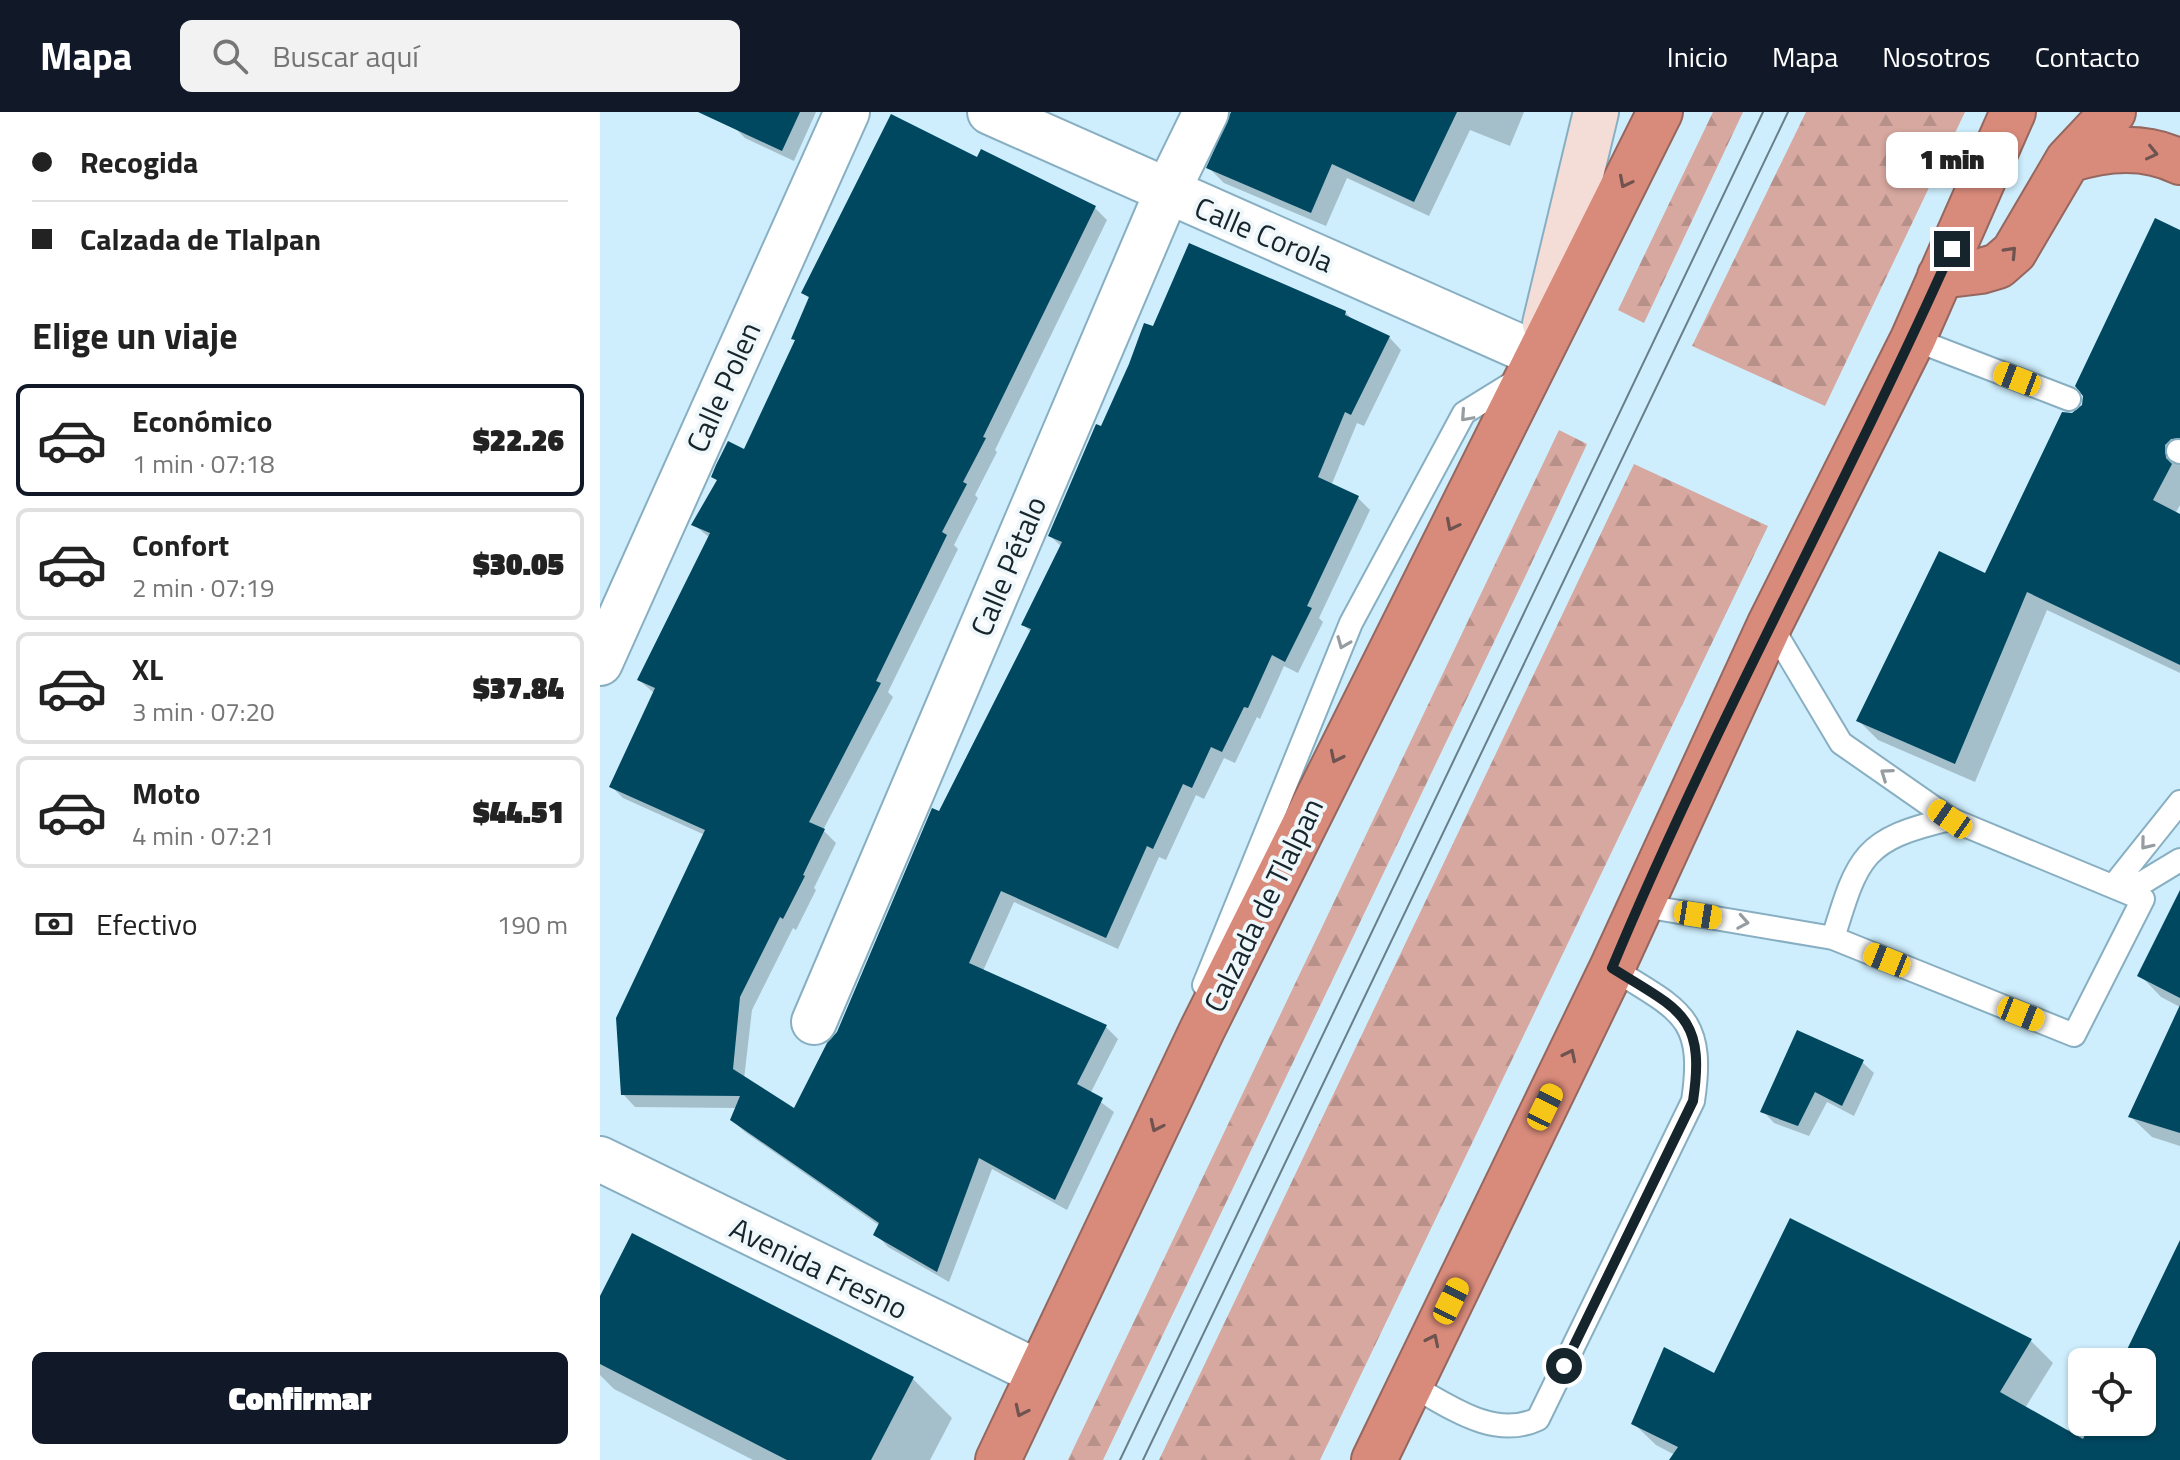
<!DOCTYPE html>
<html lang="es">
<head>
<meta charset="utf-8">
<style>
	body { margin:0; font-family:"Titillium Web",sans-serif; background:#f2f2f2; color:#222; height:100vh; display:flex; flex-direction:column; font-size:30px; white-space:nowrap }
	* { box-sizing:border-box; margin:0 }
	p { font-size:26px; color:#767676 }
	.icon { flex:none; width:44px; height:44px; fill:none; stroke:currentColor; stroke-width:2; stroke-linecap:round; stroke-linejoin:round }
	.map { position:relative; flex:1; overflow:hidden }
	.panel { display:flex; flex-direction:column; background:#fff; width:600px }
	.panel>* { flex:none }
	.hud { display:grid; align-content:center; height:176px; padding:0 32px; background:#fff }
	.buttons { position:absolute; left:1468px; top:1236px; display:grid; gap:16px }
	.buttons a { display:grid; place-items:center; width:88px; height:88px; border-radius:12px; background:#fff; box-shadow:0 2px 6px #0004; font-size:40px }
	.end { position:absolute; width:36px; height:36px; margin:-18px; border:10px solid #16252c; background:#fff; box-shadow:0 0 0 4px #fff }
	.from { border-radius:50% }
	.bubble { position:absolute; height:56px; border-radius:12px; background:#fff; box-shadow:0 2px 6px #0004; font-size:26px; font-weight:800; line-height:56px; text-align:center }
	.car { position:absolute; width:24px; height:48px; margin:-24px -12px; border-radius:10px; box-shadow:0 0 6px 2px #0007; background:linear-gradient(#f5c518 24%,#345 0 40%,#f5c518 0 76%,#345 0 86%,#f5c518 0) }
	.hud b { display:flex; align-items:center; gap:28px; height:76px; font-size:30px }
	.hud b+b { border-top:2px solid #e0e0e0 }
	.hud i { width:20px; height:20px; background:#222 }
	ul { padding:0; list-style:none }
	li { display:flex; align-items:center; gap:24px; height:112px; margin:0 16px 12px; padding:0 16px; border:4px solid #e0e0e0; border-radius:12px }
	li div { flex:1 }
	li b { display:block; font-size:30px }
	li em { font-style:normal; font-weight:800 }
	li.active { border-color:#111827 }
	li>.icon { width:72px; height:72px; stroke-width:1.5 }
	h2 { padding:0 32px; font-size:36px; line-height:96px }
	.pay { display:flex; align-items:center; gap:20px; height:88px; padding:0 32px; font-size:30px }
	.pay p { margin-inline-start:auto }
	.action { display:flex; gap:16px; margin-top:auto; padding:16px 32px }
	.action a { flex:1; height:92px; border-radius:12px; background:#111827; color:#fff; font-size:32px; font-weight:800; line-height:92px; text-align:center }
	header { display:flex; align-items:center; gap:48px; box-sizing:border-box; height:112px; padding:0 40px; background:#111827; color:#fff }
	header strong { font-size:38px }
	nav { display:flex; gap:44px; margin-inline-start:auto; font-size:28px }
	.search { width:560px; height:72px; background:#f2f2f2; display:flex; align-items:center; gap:20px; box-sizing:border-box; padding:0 28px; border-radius:12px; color:#767676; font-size:30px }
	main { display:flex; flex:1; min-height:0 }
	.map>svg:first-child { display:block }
	.forest { fill:url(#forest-firs) }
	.shadow { fill:#0003 }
	.building { fill:#004860 }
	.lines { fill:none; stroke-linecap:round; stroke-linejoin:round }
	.lane-casing { stroke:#88afc1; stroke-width:26 }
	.street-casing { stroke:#88afc1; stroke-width:48 }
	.secondary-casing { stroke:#88afc1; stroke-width:48 }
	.highway-casing { stroke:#95675f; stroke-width:48 }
	.lane { stroke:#fff; stroke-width:22 }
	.street { stroke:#fff; stroke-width:44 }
	.secondary { stroke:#f4dcd7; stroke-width:44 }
	.highway { stroke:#d98b7b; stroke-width:44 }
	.tram { stroke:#687e89; stroke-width:2 }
	.oneway { stroke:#6e5350 }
	.oneway2 { stroke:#969da0 }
	.route { stroke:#16252c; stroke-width:10 }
	.labels { text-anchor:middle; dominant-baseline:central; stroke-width:8; stroke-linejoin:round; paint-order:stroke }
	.street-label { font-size:30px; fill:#16252c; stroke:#eff7fa }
</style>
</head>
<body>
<header>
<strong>Mapa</strong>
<div class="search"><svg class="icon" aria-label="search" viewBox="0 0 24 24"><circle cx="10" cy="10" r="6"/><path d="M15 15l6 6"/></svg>Buscar aquí</div>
<nav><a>Inicio</a><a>Mapa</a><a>Nosotros</a><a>Contacto</a></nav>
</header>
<main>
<section class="panel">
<div class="hud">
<b><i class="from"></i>Recogida</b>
<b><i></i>Calzada de Tlalpan</b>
</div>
<h2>Elige un viaje</h2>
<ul>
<li class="active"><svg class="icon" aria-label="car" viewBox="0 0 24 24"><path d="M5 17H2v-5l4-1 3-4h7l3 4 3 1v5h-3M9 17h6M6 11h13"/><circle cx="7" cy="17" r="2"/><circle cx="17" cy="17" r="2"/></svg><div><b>Económico</b><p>1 min · 07:18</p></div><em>$22.26</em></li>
<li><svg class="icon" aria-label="car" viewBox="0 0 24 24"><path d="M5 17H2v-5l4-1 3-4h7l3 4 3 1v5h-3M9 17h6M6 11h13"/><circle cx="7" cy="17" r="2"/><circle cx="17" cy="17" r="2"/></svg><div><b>Confort</b><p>2 min · 07:19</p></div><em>$30.05</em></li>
<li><svg class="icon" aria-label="car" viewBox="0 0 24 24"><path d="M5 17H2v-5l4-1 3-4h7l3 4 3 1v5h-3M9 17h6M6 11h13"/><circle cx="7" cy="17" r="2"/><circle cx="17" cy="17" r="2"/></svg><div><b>XL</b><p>3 min · 07:20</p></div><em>$37.84</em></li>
<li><svg class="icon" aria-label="car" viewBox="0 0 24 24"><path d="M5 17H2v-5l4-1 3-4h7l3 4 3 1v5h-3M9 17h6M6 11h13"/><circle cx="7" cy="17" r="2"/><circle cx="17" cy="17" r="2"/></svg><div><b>Moto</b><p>4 min · 07:21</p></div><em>$44.51</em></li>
</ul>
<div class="pay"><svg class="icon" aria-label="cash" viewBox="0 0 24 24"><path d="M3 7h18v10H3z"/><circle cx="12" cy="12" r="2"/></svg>Efectivo<p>190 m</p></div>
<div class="action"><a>Confirmar</a></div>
</section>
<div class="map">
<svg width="1580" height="1348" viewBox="0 0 1580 1348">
	<defs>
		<pattern id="forest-firs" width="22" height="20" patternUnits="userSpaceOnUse" patternTransform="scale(2)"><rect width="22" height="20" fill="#d6a89f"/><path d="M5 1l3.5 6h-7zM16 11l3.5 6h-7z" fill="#b79089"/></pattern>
	</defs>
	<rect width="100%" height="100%" fill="#ceeefd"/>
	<!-- forest -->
	<path class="forest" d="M 1113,0 L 1143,0 L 1044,211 L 1018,198 Z
		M 1206,0 L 1365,0 L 1225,294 L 1092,234 Z
		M 959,318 L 987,332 L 926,463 L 503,1348 L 468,1348 Z
		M 1034,352 L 1168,414 L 720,1348 L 559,1348 Z"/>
	<!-- shadow -->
	<path class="shadow" d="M 141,0 L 216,0 L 194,49 L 145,26 L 134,15 Z
		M 632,0 L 924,0 L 910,34 L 870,18 L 829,104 L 747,66 L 726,114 L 624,71 L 609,56 Z
		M 382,39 L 495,96 L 507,108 L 395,338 L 397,340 L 375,383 L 378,386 L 354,433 L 358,437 L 288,580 L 293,585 L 223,718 L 236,731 L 214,776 L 216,778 L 196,818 L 193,816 L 152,898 L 144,967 L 195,999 L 239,921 L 340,702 L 432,521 L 423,512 L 462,435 L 450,424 L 554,217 L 745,200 L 754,209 L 789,225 L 801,238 L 764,314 L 757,311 L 731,374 L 758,386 L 770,398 L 719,506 L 723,510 L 698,561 L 684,554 L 660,607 L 657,605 L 635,651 L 624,646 L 604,687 L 596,683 L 566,748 L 559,745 L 518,837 L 414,790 L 383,859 L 506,915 L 518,927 L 490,982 L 514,1000 L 467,1098 L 392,1057 L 349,1170 L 288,1135 L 276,1122 L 280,1114 L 145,1020 L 132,1008 L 137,996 L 35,995 L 23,982 L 105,723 L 23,686 L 11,674 L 54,581 L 39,568 L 110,426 L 93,412 L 119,370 L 113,365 L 145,339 L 196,230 L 193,226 L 210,187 L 204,181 L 378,48 Z
		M 1580,120 L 1580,393 L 1575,402 L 1580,404 L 1580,561 L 1447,498 L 1375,670 L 1278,628 L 1258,608 L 1386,463 L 1473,303 L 1484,294 Z
		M 1580,782 L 1580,895 L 1561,885 L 1540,863 Z
		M 1580,897 L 1580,1034 L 1552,1025 L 1530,1004 Z
		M 1262,950 L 1274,961 L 1254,1004 L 1227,990 L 1209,1024 L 1174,1011 L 1163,999 Z
		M 1191,1108 L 1431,1229 L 1453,1251 L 1425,1296 L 1467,1321 L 1482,1290 L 1482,1310 L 1542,1310 L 1542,1250 L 1523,1250 L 1580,1132 L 1580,1348 L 1071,1348 L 1075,1343 L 1056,1333 L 1033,1311 L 1115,1264 Z
		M 0,1188 L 313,1267 L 352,1306 L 330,1348 L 153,1348 L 14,1277 L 0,1263 Z"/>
	<!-- building -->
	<path class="building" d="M 98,0 L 200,0 L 182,39 Z
		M 631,0 L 857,0 L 814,90 L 732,52 L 711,101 L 606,56 Z
		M 291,2 L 377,45 L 381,37 L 496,94 L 383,325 L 386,326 L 363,370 L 367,372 L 342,420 L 347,423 L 276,569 L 281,571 L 209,710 L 225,717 L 203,763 L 205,764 L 183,807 L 180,805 L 140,885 L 133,957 L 194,996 L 227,931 L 237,920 L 332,696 L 339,699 L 431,517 L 421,513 L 462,430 L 448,424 L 496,312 L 501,314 L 529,252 L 544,211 L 553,214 L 589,131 L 746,199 L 745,203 L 790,224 L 751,303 L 745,300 L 718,365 L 759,384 L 707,494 L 712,496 L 685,550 L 672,543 L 648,596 L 644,595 L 622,640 L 611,635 L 592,676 L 583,672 L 553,737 L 547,734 L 506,826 L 401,779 L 369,851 L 507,913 L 477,972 L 503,986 L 455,1088 L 379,1046 L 337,1160 L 273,1123 L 279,1111 L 130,1008 L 140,984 L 21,983 L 16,906 L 105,718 L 9,675 L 55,576 L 37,568 L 110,421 L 91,413 L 117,368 L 111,365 L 116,353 L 128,329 L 144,337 L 195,228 L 191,227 L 209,185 L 201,181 Z
		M 1555,106 L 1580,118 L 1580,326 L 1571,327 L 1565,333 L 1566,346 L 1572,352 L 1553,388 L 1580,402 L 1580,553 L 1427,480 L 1355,652 L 1256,609 L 1339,439 L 1385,461 L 1462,300 L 1472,301 L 1482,293 L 1483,284 L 1475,274 Z
		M 1580,778 L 1580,886 L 1537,864 Z
		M 1580,893 L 1580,1021 L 1528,1005 Z
		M 1197,918 L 1264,948 L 1242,994 L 1215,980 L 1198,1014 L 1160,1000 Z
		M 1190,1106 L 1432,1227 L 1400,1280 L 1483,1327 L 1491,1310 L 1542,1310 L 1542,1250 L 1521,1250 L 1580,1128 L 1580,1348 L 1069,1348 L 1078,1335 L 1031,1312 L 1064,1235 L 1114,1261 Z
		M 32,1121 L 314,1265 L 271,1348 L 187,1348 L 0,1252 L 0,1184 Z"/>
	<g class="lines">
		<defs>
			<path id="lane" d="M 1313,227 L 1469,287
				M 1578,339 L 1580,340
				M 1513,774 L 1580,690
				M 1527,780 L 1580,748
				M 1038,793 L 1233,826 L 1474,923 L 1543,787 L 1350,707 L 1241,631 L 1170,512
				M 1233,826 C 1258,744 1263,727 1350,707
				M 604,873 L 751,511 L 864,301 L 919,267
				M 811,1273 C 849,1294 894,1328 938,1307 L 1093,989 C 1106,903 1078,898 1012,856"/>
			<path id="street" d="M 390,0 L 938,243
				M 0,551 L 247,0
				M 214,910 L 567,80 L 606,0
				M 0,1047 L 439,1261"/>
			<path id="secondary" d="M 945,212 L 996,0"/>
			<path id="highway" d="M 1468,48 C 1505,36 1544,32 1580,50
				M 1340,164 L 1381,159 L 1398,154 L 1414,140 L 1468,48 L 1513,0
				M 398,1348 L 602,918 L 1060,0
				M 774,1348 L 1012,856 L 1170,512 L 1313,227 L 1413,0"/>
		</defs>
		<!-- lane casing -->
		<use href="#lane" class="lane-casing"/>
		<!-- street casing -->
		<use href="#street" class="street-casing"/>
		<!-- secondary casing -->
		<use href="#secondary" class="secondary-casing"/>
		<!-- highway casing -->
		<use href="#highway" class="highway-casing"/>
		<!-- lane -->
		<use href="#lane" class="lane"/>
		<!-- street -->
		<use href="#street" class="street"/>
		<!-- secondary -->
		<use href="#secondary" class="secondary"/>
		<!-- highway -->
		<use href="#highway" class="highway"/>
		<!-- tram -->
		<path class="tram" d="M 520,1348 L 1163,0
			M 543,1348 L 1188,0"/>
	</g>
	<!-- one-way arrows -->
	<defs><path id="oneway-chevron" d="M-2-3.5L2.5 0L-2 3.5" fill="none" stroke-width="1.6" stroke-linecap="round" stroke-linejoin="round" transform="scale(2)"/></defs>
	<g class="oneway">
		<use href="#oneway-chevron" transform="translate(1552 41) rotate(13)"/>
		<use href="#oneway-chevron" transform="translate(1025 70) rotate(117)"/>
		<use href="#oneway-chevron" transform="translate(1411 140) rotate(-47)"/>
		<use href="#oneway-chevron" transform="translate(852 413) rotate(117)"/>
		<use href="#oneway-chevron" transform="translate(736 645) rotate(116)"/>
		<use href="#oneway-chevron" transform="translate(970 943) rotate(-64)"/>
		<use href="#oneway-chevron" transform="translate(556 1014) rotate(115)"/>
		<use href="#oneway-chevron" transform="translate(833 1228) rotate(-64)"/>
		<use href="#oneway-chevron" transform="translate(421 1299) rotate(115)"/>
	</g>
	<g class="oneway2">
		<use href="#oneway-chevron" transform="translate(866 304) rotate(132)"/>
		<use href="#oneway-chevron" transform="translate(743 531) rotate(112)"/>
		<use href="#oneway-chevron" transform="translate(1286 662) rotate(-145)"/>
		<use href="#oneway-chevron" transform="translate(1546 732) rotate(129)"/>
		<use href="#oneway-chevron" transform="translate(1143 810) rotate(10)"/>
	</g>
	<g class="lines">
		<!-- route -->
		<path class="route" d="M 964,1254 L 1093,989 C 1106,903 1079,898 1012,856 C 1114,611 1244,379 1352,137"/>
	</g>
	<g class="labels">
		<!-- street labels -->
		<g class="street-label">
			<text transform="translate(664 122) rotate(23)">Calle Corola</text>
			<text transform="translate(123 275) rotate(-66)">Calle Polen</text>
			<text transform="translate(408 454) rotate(-67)">Calle Pétalo</text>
			<text transform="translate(663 793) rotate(-64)">Calzada de Tlalpan</text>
			<text transform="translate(219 1156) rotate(26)">Avenida Fresno</text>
		</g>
	</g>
</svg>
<div class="buttons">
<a><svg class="icon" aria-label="locate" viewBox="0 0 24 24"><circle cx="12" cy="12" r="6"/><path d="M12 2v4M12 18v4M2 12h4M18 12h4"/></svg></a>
</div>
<i class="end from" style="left:964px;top:1254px"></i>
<i class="end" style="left:1352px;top:137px"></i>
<div class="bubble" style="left:1286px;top:20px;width:132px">1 min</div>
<i class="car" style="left:1417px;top:267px;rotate:291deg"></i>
<i class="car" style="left:1350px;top:707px;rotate:305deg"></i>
<i class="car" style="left:1098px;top:803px;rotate:99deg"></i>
<i class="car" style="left:1287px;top:848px;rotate:292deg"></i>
<i class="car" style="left:1421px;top:902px;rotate:112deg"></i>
<i class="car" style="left:945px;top:995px;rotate:26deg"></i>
<i class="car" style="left:851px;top:1189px;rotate:26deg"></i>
</div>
</main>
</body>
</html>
